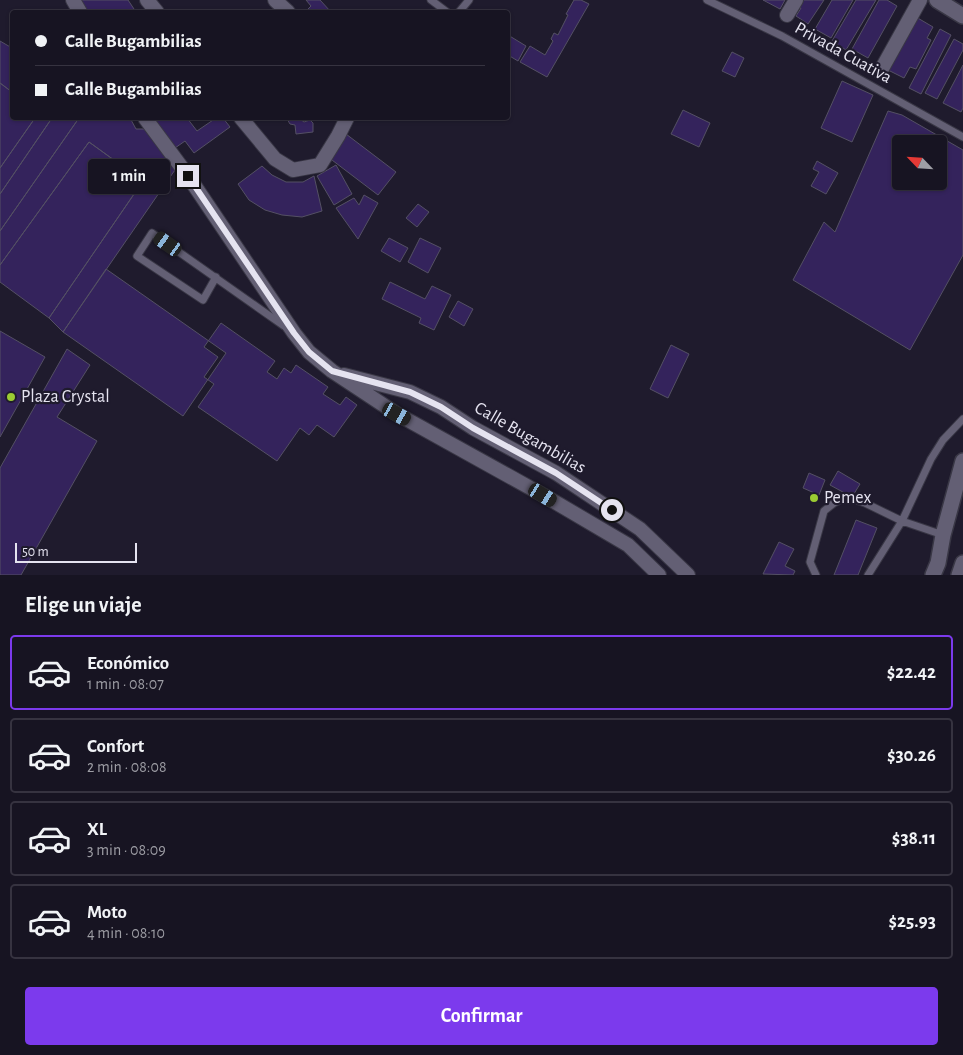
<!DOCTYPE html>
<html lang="es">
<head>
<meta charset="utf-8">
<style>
	body { margin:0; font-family:"Alegreya Sans",sans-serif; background:#24212f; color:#f1f3f6; height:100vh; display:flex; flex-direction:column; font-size:19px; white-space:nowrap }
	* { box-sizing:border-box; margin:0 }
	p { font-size:16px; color:#9e9ea5 }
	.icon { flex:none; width:28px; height:28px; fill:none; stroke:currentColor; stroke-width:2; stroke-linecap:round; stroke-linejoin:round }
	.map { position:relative; height:575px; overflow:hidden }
	.drawer { display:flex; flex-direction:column; background:#171422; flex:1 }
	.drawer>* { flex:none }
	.banner { position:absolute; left:10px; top:10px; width:500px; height:110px; border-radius:5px; box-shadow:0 1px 4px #0004,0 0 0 1px #363340; display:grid; align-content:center; height:110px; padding:0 25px; background:#171422 }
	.needle { width:32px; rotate:295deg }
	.fabs { position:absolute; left:892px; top:135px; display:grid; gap:10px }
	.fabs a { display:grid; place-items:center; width:55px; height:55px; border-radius:5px; background:#171422; box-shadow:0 1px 4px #0004,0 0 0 1px #363340; font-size:25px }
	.scale { position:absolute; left:15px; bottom:12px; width:122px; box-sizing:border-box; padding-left:5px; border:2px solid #e5e3f0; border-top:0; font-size:14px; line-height:18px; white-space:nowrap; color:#e5e3f0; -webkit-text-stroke:4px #1f1b2d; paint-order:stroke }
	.end { position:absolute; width:22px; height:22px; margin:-11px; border:6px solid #e5e3f0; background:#111; box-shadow:0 0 0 2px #111 }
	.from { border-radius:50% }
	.bubble { position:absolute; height:35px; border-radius:5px; background:#171422; box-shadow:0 1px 4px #0004,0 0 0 1px #363340; font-size:16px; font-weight:700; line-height:35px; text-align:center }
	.car { position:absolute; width:15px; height:30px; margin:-15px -8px; border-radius:6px; box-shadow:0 0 4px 1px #0007; background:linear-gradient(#222 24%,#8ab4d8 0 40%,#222 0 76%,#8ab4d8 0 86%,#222 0) }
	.banner b { display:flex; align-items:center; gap:18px; height:48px; font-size:19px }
	.banner b+b { border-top:1px solid #363340 }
	.banner i { width:12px; height:12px; background:#f1f3f6 }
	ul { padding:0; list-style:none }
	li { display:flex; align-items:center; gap:15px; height:75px; margin:0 10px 8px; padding:0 15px; border:2px solid #363340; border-radius:5px }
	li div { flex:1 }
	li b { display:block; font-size:19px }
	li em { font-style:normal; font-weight:700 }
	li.current { border-color:#7c3aed }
	li>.icon { width:45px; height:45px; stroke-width:1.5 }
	h2 { padding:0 25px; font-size:22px; line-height:60px }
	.primary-button { display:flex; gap:10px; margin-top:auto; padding:10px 25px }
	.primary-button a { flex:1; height:58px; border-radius:5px; background:#7c3aed; color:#fff; font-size:20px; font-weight:700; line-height:58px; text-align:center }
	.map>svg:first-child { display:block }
	.building { fill:#34235c; stroke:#545064; fill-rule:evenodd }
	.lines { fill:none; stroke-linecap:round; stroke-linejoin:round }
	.lane-casing { stroke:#393745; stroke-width:9 }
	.street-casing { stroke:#393745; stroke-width:16 }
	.secondary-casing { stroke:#393745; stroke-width:18 }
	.lane { stroke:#635f74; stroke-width:7 }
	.street { stroke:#635f74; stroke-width:14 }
	.secondary { stroke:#635f74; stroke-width:15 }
	.route { stroke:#e5e3f0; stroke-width:6 }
	.poi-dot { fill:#9bcb33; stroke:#1f1b2d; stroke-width:2 }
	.labels { text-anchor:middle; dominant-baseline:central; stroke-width:4.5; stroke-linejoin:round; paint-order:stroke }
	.street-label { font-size:18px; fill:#e5e3f0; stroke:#1f1b2d }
	.poi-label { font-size:18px; fill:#e5e3f0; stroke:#1f1b2d; text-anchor:start }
</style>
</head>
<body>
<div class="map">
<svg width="963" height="575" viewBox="0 0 963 575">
	<rect width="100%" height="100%" fill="#1f1b2d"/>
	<!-- building -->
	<path class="building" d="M 77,0 L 128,0 L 136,12 L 85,12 Z
		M 306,0 L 320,0 L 331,12 L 305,12 L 311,6 Z
		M 574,0 L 581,0 L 589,4 L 547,77 L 520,62 L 530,46 L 545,55 L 553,41 L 551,39 L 554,33 L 558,35 L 568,15 L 566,14 Z
		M 763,0 L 785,0 L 780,9 Z
		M 801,0 L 824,0 L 808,24 L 796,16 L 801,8 L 797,6 Z
		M 832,0 L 853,0 L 831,38 L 815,29 Z
		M 856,0 L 876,0 L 846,50 L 832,41 Z
		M 879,0 L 887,0 L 897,6 L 868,58 L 852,49 Z
		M 916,17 L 933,27 L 927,38 L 931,40 L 916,69 L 910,67 L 904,78 L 888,70 Z
		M 940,29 L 951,35 L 921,94 L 909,88 Z
		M 508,35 L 526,46 L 518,61 L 508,55 Z
		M 954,39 L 963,44 L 963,50 L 937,99 L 925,93 Z
		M 0,41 L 12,48 L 12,92 L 0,83 Z
		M 732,52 L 744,58 L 735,77 L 722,71 Z
		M 963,65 L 963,108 L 961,112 L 943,103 Z
		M 842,81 L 873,95 L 852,142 L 821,128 Z
		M 0,83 L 12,92 L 12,118 L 35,118 L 0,168 Z
		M 683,110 L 710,123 L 699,147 L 671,134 Z
		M 888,111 L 902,115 L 963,150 L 963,255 L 910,350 L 793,280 L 824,222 L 835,232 ZM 901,144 L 939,144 L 939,181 L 901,181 Z
		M 35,118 L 52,118 L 0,194 L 0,168 Z
		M 52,118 L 79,118 L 0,231 L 0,194 Z
		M 79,118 L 130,118 L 136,129 L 145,129 L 177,167 L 63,332 L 49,318 L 143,181 L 89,142 L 0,265 L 0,231 Z
		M 153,118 L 187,118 L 197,131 L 216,118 L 223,118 L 230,127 L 194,153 L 185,141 L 175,148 Z
		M 278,118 L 301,118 L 300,119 L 304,122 L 310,120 L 313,123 L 313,132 L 296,134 L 295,125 L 290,124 L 287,119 L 279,119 Z
		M 346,134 L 396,172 L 378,195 L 328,157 Z
		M 89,142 L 143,181 L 49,318 L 0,282 L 0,265 Z
		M 817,161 L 838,173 L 826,194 L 811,186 L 819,172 L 813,169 Z
		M 336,165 L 352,194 L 334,205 L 317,176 Z
		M 262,166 L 272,175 L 286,182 L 303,182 L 314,176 L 322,211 L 302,217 L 282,215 L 265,210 L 249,200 L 238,184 Z
		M 364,195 L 378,203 L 358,239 L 336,208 L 354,198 L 359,205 Z
		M 418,204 L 429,212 L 417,227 L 406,218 Z
		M 389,238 L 408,248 L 400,262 L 381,251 Z
		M 420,238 L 441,248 L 428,273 L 408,262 Z
		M 106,269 L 226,353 L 183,416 L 63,332 Z
		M 390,282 L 425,299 L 432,286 L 451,295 L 434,330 L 419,323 L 421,318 L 382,299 Z
		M 458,301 L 473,309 L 464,326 L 449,317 Z
		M 221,323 L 275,361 L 267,372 L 277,379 L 284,368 L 291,373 L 296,365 L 328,387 L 323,394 L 340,405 L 346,397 L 357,405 L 334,437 L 317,425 L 309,435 L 300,428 L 277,461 L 198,407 L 214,384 L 204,377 L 218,357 L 204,347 Z
		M 0,331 L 45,357 L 0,437 Z
		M 671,345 L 689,354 L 668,398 L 650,389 Z
		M 67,349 L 90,365 L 57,417 L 97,441 L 21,575 L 0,575 L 0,468 Z
		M 838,471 L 860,484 L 852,497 L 830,485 Z
		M 809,473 L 825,480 L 819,495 L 803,488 Z
		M 856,520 L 877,528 L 858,575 L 834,575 Z
		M 779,542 L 794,549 L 785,566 L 795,571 L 793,575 L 763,574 Z"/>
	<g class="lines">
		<defs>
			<path id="lane" d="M 431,0 L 447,12
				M 707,0 L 782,36 L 963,137
				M 459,12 L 469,0
				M 216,277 L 203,300 L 137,256 L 152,233 L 284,326
				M 816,575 L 810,562 L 824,511 L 834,503 L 847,497 L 865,503 L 902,521 L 943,535
				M 868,575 L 902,521 L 931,459 L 943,440 L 963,419"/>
			<path id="street" d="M 73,0 L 80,12
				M 147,0 L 157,12
				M 275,0 L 288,12
				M 787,15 L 796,0
				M 880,72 L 920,0
				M 145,118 L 188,176 L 294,333 L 309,352 L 332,371 L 397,414 L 543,495 L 628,545 L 659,575
				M 241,118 L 275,159 L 293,170 L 320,165 L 338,136 L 347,118
				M 344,375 L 410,392 L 441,407 L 473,428 L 556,473 L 640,529 L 688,575"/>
			<path id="secondary" d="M 937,0 L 963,16
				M 933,575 L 938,563 L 943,535 L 963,461
				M 959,575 L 963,563"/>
		</defs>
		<!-- lane casing -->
		<use href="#lane" class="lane-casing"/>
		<!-- street casing -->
		<use href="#street" class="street-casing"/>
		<!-- secondary casing -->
		<use href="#secondary" class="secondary-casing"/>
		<!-- lane -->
		<use href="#lane" class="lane"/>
		<!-- street -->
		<use href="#street" class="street"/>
		<!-- secondary -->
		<use href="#secondary" class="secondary"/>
	</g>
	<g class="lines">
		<!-- route -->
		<path class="route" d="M 188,176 L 294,333 L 309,352 L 332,371 L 410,392 L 441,407 L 473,428 L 556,473 L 612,510"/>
	</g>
	<!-- markers -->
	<g class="poi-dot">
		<circle cx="11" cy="397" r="5"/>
		<circle cx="814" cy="498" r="5"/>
	</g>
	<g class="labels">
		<!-- street labels -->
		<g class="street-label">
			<text transform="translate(843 53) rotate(29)">Privada Cuativa</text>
			<text transform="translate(530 438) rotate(30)">Calle Bugambilias</text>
		</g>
		<!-- poi labels -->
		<g class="poi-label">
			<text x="21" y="397">Plaza Crystal</text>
			<text x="824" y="498">Pemex</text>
		</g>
	</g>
</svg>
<div class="fabs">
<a><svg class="needle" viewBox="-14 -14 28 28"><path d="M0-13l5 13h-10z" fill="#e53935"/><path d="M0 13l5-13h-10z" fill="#9e9ea5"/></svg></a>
</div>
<div class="scale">50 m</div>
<i class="end from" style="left:612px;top:510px"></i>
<i class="end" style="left:188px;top:176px"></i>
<div class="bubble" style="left:88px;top:159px;width:82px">1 min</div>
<i class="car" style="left:168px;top:244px;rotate:305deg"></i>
<i class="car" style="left:397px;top:414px;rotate:119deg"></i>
<i class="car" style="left:543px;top:495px;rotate:121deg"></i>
<div class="banner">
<b><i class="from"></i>Calle Bugambilias</b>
<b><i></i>Calle Bugambilias</b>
</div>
</div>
<section class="drawer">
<h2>Elige un viaje</h2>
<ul>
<li class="current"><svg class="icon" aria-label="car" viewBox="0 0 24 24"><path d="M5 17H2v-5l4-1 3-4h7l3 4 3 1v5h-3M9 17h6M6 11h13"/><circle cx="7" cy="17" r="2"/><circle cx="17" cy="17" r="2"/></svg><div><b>Económico</b><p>1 min · 08:07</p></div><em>$22.42</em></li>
<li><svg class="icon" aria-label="car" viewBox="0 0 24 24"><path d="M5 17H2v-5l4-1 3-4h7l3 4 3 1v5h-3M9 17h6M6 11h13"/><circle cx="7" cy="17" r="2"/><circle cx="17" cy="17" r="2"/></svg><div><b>Confort</b><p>2 min · 08:08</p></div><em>$30.26</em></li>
<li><svg class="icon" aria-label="car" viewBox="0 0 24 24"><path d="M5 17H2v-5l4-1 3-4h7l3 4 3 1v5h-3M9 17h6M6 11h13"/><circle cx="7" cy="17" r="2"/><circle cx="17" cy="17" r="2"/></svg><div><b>XL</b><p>3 min · 08:09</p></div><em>$38.11</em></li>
<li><svg class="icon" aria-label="car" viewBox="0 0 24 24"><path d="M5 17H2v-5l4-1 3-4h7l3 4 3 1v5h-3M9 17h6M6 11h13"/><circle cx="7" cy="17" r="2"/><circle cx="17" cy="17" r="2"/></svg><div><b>Moto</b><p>4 min · 08:10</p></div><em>$25.93</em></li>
</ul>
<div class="primary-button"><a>Confirmar</a></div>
</section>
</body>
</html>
